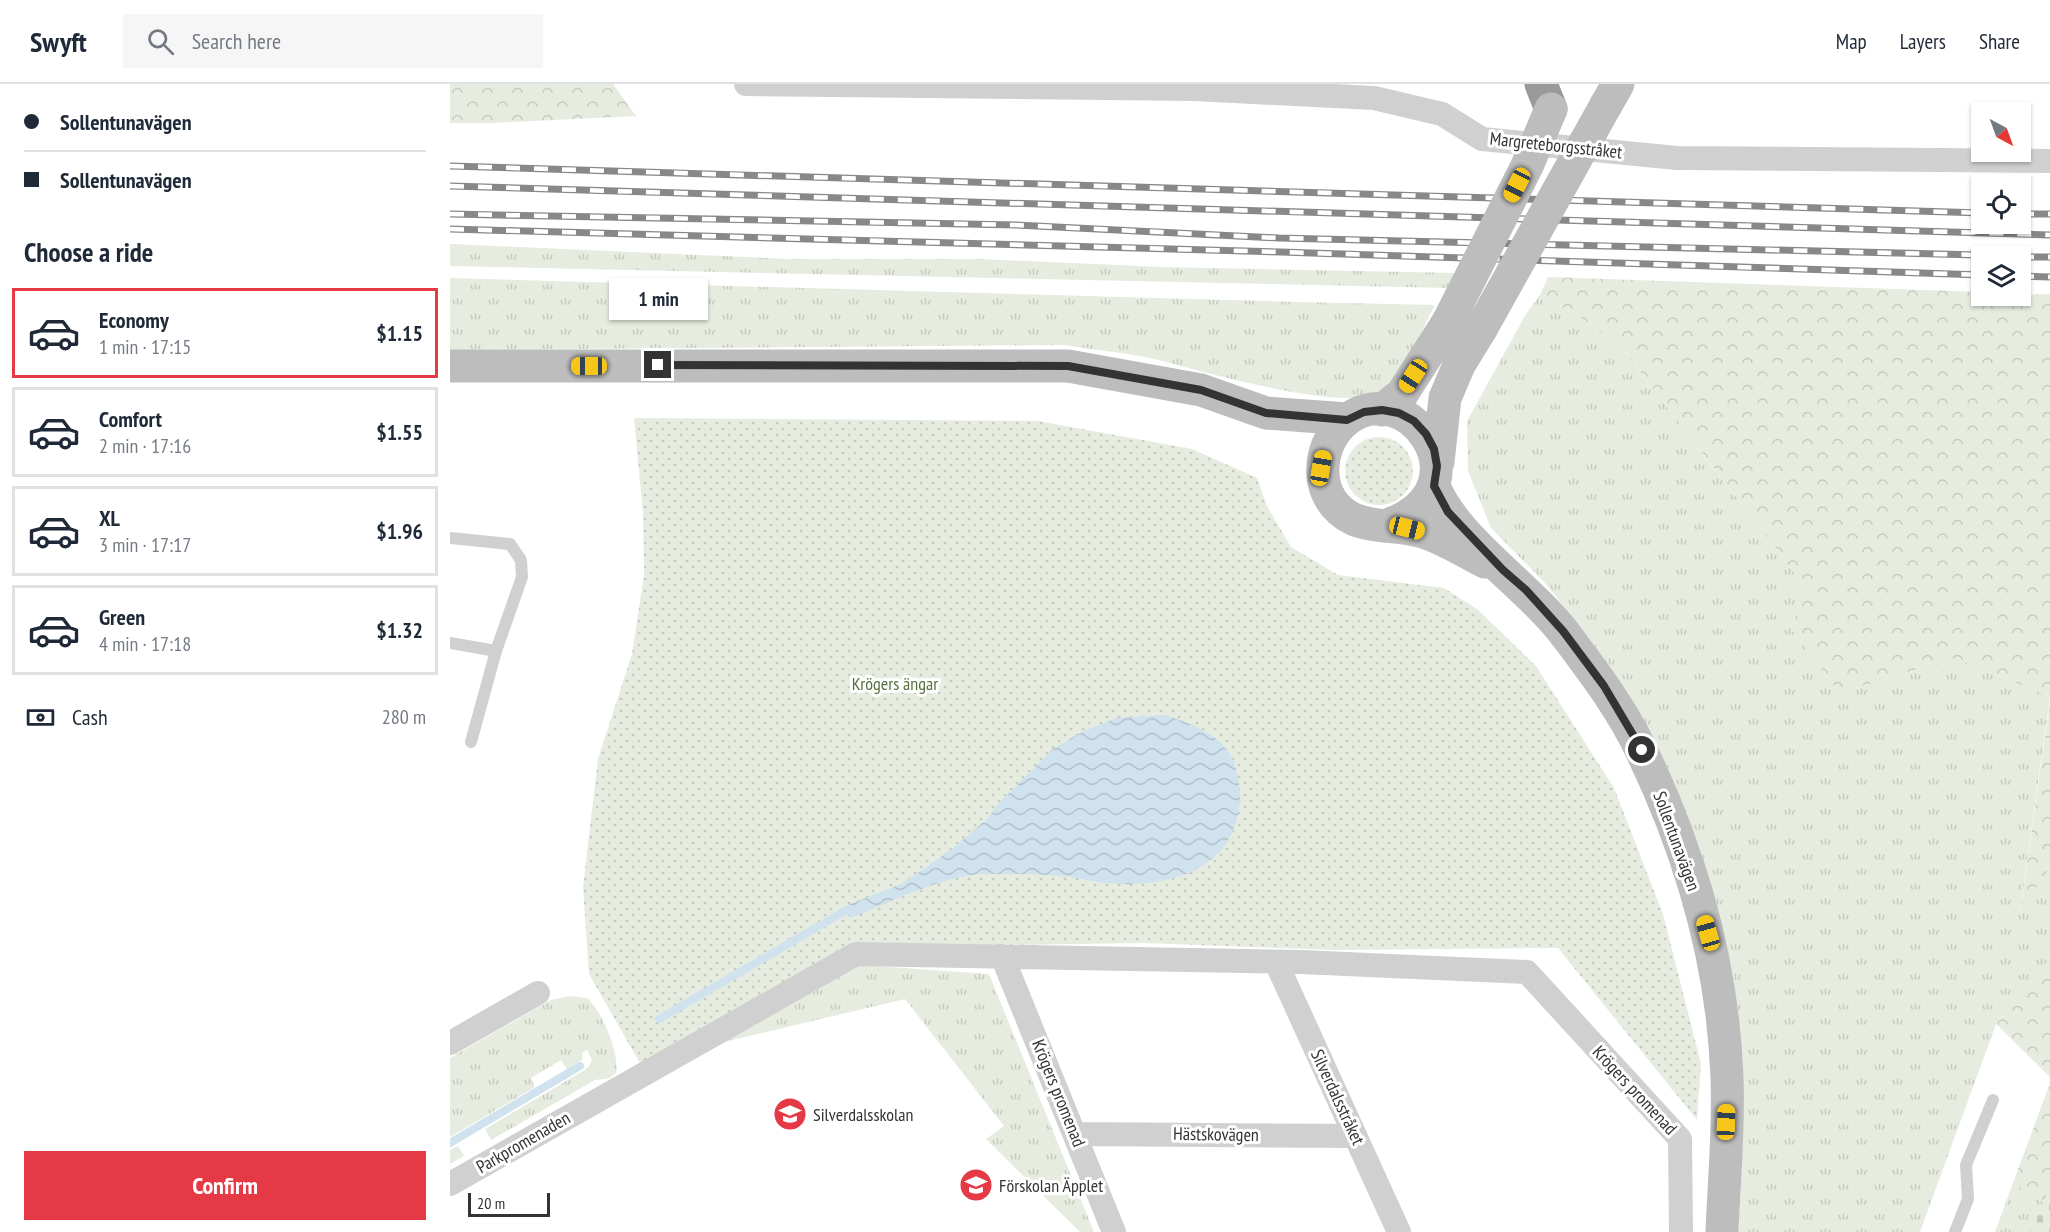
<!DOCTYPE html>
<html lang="en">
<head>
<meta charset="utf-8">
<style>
	body { margin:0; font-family:"PT Sans Narrow",sans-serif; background:#f6f6f7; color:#1f2937; height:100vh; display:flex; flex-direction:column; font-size:22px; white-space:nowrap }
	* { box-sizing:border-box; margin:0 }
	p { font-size:20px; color:#747a83 }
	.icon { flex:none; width:33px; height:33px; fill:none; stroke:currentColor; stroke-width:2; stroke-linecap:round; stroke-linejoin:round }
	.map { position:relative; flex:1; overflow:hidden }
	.side { display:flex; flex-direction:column; background:#fff; width:450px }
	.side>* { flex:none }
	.hud { display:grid; align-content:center; height:132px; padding:0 24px; background:#fff }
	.needle { width:39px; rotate:139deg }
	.tools { position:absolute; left:1521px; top:18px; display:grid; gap:12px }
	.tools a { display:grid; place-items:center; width:60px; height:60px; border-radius:0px; background:#fff; box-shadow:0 2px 4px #0004; font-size:30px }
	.scale { position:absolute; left:18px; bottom:15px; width:82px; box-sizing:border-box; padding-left:6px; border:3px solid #333; border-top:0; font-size:16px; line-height:21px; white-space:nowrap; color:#333; -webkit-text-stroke:4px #fff; paint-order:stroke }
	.end { position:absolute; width:27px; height:27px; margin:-14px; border:8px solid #333; background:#fff; box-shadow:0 0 0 3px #fff }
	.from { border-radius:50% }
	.bubble { position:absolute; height:42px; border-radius:0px; background:#fff; box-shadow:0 2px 4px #0004; font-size:20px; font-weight:700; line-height:42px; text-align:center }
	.car { position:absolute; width:18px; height:36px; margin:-18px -9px; border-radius:8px; box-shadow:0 0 4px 2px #0007; background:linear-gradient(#f5c518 24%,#345 0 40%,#f5c518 0 76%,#345 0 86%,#f5c518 0) }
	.hud b { display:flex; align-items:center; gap:21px; height:57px; font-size:22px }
	.hud b+b { border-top:2px solid #e0e1e3 }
	.hud i { width:15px; height:15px; background:#1f2937 }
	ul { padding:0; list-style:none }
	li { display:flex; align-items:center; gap:18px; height:90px; margin:0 12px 9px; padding:0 12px; border:3px solid #e0e1e3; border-radius:0px }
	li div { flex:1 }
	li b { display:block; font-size:22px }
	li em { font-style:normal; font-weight:700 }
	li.active { border-color:#e63946 }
	li>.icon { width:54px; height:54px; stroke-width:1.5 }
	h2 { padding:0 24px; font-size:27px; line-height:72px }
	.pay { display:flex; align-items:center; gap:15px; height:66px; padding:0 24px; font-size:22px }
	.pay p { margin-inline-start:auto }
	.primary-button { display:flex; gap:12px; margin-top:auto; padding:12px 24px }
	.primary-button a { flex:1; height:69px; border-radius:0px; background:#e63946; color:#fff; font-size:24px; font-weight:700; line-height:69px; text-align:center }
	header { display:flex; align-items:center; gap:36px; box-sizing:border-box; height:84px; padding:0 30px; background:#fff; border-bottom:2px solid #e0e1e3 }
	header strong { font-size:28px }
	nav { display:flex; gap:33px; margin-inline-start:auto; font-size:21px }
	.search { width:420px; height:54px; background:#f6f6f7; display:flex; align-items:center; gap:15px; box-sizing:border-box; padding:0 21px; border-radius:0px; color:#747a83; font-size:22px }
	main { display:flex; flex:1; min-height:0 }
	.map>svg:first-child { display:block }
	.grass { fill:url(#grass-tufts) }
	.forest { fill:url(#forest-crowns) }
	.cemetery { fill:url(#cemetery-stones) }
	.park { fill:url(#park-dots) }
	.water { fill:url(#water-waves) }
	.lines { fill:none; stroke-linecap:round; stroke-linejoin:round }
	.stream { stroke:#cfe2ee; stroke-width:8 }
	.lane { stroke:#d0d0d0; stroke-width:12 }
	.street { stroke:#d0d0d0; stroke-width:24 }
	.secondary { stroke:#bdbdbd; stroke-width:33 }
	.highway { stroke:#9a9a9a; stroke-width:33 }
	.rail-casing { stroke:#888; stroke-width:7 }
	.rail { stroke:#fff; stroke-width:4.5; stroke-dasharray:14; stroke-linecap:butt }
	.secondary-bridge { stroke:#bdbdbd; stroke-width:33 }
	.route { stroke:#333; stroke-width:8 }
	.labels { text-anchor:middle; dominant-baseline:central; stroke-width:6; stroke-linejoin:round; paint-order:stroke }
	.street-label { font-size:18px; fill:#333; stroke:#fff }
	.park-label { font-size:18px; fill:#56703f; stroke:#fff }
	.poi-label { font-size:18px; fill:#333; stroke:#fff; text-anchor:start }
</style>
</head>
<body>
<header>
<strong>Swyft</strong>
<div class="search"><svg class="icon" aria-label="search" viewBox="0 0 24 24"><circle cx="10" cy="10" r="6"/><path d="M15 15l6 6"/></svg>Search here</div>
<nav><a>Map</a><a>Layers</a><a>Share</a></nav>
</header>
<main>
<section class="side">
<div class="hud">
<b><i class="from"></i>Sollentunavägen</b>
<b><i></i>Sollentunavägen</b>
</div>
<h2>Choose a ride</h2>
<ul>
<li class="active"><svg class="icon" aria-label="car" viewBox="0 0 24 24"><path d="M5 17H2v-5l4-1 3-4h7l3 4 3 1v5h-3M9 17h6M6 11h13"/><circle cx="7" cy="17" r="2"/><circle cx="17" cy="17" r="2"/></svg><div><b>Economy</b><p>1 min · 17:15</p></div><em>$1.15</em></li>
<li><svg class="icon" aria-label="car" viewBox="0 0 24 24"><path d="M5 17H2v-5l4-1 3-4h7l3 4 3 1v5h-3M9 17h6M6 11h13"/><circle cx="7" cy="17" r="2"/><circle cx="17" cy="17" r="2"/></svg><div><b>Comfort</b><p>2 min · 17:16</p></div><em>$1.55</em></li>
<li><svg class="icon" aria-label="car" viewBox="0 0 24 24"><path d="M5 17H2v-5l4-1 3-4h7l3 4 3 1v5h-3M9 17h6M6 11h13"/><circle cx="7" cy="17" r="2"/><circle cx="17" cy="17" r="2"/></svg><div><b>XL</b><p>3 min · 17:17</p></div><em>$1.96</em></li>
<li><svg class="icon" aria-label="car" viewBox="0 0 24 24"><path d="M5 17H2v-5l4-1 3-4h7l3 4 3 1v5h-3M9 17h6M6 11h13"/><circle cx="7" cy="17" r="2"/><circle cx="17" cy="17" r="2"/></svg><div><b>Green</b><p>4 min · 17:18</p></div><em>$1.32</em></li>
</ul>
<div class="pay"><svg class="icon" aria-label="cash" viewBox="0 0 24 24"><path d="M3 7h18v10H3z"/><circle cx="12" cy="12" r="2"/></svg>Cash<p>280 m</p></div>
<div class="primary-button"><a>Confirm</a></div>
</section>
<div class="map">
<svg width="1600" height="1148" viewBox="0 0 1600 1148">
	<defs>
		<pattern id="grass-tufts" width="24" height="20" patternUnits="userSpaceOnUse" patternTransform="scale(1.5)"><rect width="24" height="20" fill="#e6ecdf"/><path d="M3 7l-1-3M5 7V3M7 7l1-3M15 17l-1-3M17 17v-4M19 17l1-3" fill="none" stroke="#c6cbc0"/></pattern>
		<pattern id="forest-crowns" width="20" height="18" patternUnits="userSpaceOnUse" patternTransform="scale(1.5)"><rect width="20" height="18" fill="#e6ecdf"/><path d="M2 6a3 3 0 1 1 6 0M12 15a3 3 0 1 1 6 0" fill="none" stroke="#c6cbc0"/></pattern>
		<pattern id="cemetery-stones" width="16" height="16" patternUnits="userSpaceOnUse" patternTransform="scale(1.5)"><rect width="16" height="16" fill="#e6ecdf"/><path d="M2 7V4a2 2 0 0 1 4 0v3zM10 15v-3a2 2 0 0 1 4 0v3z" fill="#c6cbc0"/></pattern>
		<pattern id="park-dots" width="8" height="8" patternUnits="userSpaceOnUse" patternTransform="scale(1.5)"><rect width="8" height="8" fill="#e6ecdf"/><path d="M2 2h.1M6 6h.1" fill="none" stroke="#c6cbc0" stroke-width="1.8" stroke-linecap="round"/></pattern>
		<pattern id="water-waves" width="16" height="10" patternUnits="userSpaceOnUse" patternTransform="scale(1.5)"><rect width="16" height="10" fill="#cfe2ee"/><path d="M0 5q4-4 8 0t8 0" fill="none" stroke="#b2c2cd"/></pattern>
	</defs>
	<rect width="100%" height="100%" fill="#fff"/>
	<!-- grass -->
	<path class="grass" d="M 0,160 L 340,175 L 530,175 L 712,183 L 1007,189 L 998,204 L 0,182 Z
		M 0,194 L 848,218 L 985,221 C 970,249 956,289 928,308 C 894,330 742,284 700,274 C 672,268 643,266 614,261 L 0,266 Z
		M 1090,211 L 1133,235 L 1174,267 L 1353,500 L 1342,546 L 1389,609 L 1505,574 L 1600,613 L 1570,827 L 1600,782 L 1600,874 L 1546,940 L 1470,1148 L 1289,1148 L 1292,1068 L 1279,874 L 1251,767 L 1213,674 L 1173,603 L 1141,557 L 1095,499 L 1041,444 L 1018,387 L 1017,337 L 1076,230 Z
		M 411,881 L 539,890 L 644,1148 L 630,1148 L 536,1055 L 554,1042 L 455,915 L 274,958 Z
		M 120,912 L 137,914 C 152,927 170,970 166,989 L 160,994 L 145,996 L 41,1056 L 35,1045 L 138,984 L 142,976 L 137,966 L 132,969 L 133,975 L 117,985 L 111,976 L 81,994 L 85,1003 L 0,1053 L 0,974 L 101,916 Z
		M 8,1062 L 14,1072 L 0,1080 L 0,1066 Z
		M 1563,1099 L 1600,1122 L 1590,1148 L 1545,1148 Z"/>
	<!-- forest -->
	<path class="forest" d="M 0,0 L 163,0 L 186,32 L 41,39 L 0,39 Z
		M 1098,193 L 1531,208 L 1532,212 L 1600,210 L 1600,613 L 1505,574 L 1389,609 L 1342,546 L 1353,500 L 1174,267 L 1133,235 L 1090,211 Z
		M 1600,617 L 1600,782 L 1570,829 Z
		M 1600,874 L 1600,993 L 1546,940 Z
		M 1600,999 L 1600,1122 L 1563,1099 Z"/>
	<!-- cemetery -->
	<path class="cemetery" d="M 1600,1103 L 1600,1148 L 1580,1148 L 1598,1107 Z"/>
	<!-- park -->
	<path class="park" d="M 184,334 L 588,337 L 742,365 L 807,394 L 817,422 L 841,463 L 888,491 L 994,504 L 1027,525 L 1086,582 L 1164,704 L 1213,830 L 1251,980 L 1247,1036 L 1108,864 L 882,866 L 694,859 L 403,863 L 192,983 L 139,890 L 133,803 L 148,675 L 182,570 L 194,491 L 193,429 Z
		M895 387a34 34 0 1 1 68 0a34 34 0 1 1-68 0Z"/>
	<!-- water -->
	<path class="water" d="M 714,631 C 741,639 776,652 785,681 C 792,706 792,728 781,751 C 761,794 699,804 657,799 C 645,798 633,795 621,793 C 592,790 560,789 530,790 C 491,793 438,819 401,834 L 393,823 L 453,799 L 502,765 L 538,734 L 548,720 L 603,665 L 632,648 L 666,634 Z"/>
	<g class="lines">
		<!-- stream -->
		<path class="stream" d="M 209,935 L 395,827
			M 0,1059 L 130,982"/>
		<!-- lane -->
		<path class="lane" d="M 0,454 L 60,460 L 71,476 L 72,493 L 46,567 L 21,658
			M 0,559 L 46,567
			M 1505,1148 L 1518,1115 L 1516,1081 L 1543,1016"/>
		<!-- street -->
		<path class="street" d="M 296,0 L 745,5 L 924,14 L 992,30 L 1032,55 L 1227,74 L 1600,77
			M 552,872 L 664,1148
			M 826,878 L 949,1148
			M 0,959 L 88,909
			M 626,1050 L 905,1052
			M 0,1100 L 406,870 L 851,878 L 1077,888 L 1230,1055 L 1231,1148"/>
		<!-- secondary -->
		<path class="secondary" d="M 1156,21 L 1168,0
			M 0,282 L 618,282 L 751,306 L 816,329 L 897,335
			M 932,326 L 952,310 L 998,238
			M 988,378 L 995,314 L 1009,281 L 1031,245
			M 984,402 C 1006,457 1082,504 1118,554 C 1145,590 1173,627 1192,668 C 1241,770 1273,880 1277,994 C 1279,1045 1274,1097 1272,1148
			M 940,440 C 1041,401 954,284 893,339 C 865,365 864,416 903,435 C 924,444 950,441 973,448 C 995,455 1015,468 1035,478"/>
		<!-- highway -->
		<path class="highway" d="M 1091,0 L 1101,25"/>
		<defs>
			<path id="rail" d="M 0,82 L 1532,129
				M 0,102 L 1600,151
				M 0,130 L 566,141 L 829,154 L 1570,172
				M 1570,130 L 1600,130
				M 0,145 L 831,168 L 1532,191
				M 1570,173 L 1600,173
				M 1570,192 L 1600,193"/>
		</defs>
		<!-- rail casing -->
		<use href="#rail" class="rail-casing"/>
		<!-- rail -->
		<use href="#rail" class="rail"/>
		<!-- secondary-bridge -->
		<path class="secondary-bridge" d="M 998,238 L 1077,82 L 1101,25
			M 1031,245 L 1156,21"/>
	</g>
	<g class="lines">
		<!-- route -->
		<path class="route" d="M 208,281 L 618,282 L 751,306 L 816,329 L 897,336 L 914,328 L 932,326 L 949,329 L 964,337 L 976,350 L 984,365 L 987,382 L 984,402 L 998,428 L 1053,486 L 1076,506 L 1113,547 L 1154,602 L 1192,666"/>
	</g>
	<!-- icons -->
	<defs>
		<symbol id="school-disc" viewBox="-11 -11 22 22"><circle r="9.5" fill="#e63946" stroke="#fff"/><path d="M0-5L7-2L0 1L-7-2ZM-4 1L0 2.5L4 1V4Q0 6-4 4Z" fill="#fff"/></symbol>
	</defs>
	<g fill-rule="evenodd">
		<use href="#school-disc" x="321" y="1011" width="38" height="38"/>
		<use href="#school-disc" x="507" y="1082" width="38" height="38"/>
	</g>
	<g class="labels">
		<!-- street labels -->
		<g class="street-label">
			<text transform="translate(1106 61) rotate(6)">Margreteborgsstråket</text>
			<text transform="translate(1227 757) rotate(70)">Sollentunavägen</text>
			<text transform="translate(1185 1006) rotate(47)">Krögers promenad</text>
			<text transform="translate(609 1009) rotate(68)">Krögers promenad</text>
			<text transform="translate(888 1013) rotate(65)">Silverdalsstråket</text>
			<text transform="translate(766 1050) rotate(1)">Hästskovägen</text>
			<text transform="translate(73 1058) rotate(-30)">Parkpromenaden</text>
		</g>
		<!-- park labels -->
		<g class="park-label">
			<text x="445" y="599">Krögers ängar</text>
		</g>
		<!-- poi labels -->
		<g class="poi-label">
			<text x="363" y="1030">Silverdalsskolan</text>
			<text x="549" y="1101">Förskolan Äpplet</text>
		</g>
	</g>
</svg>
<div class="tools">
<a><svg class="needle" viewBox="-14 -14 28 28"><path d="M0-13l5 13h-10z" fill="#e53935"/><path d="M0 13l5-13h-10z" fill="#747a83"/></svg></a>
<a><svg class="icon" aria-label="locate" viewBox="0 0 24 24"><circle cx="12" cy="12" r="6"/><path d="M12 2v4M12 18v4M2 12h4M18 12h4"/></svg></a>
<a><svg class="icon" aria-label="layers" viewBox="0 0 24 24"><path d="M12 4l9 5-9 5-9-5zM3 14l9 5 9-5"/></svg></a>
</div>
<div class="scale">20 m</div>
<i class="end from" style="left:1192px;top:666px"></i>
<i class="end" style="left:208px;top:281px"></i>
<div class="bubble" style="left:159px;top:194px;width:99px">1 min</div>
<i class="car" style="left:1067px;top:101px;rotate:207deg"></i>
<i class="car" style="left:139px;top:282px;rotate:270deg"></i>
<i class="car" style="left:963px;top:292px;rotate:213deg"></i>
<i class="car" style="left:871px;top:384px;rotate:10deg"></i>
<i class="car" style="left:957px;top:444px;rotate:104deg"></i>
<i class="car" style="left:1258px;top:849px;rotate:344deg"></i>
<i class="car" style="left:1276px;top:1038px;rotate:2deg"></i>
</div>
</main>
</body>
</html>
